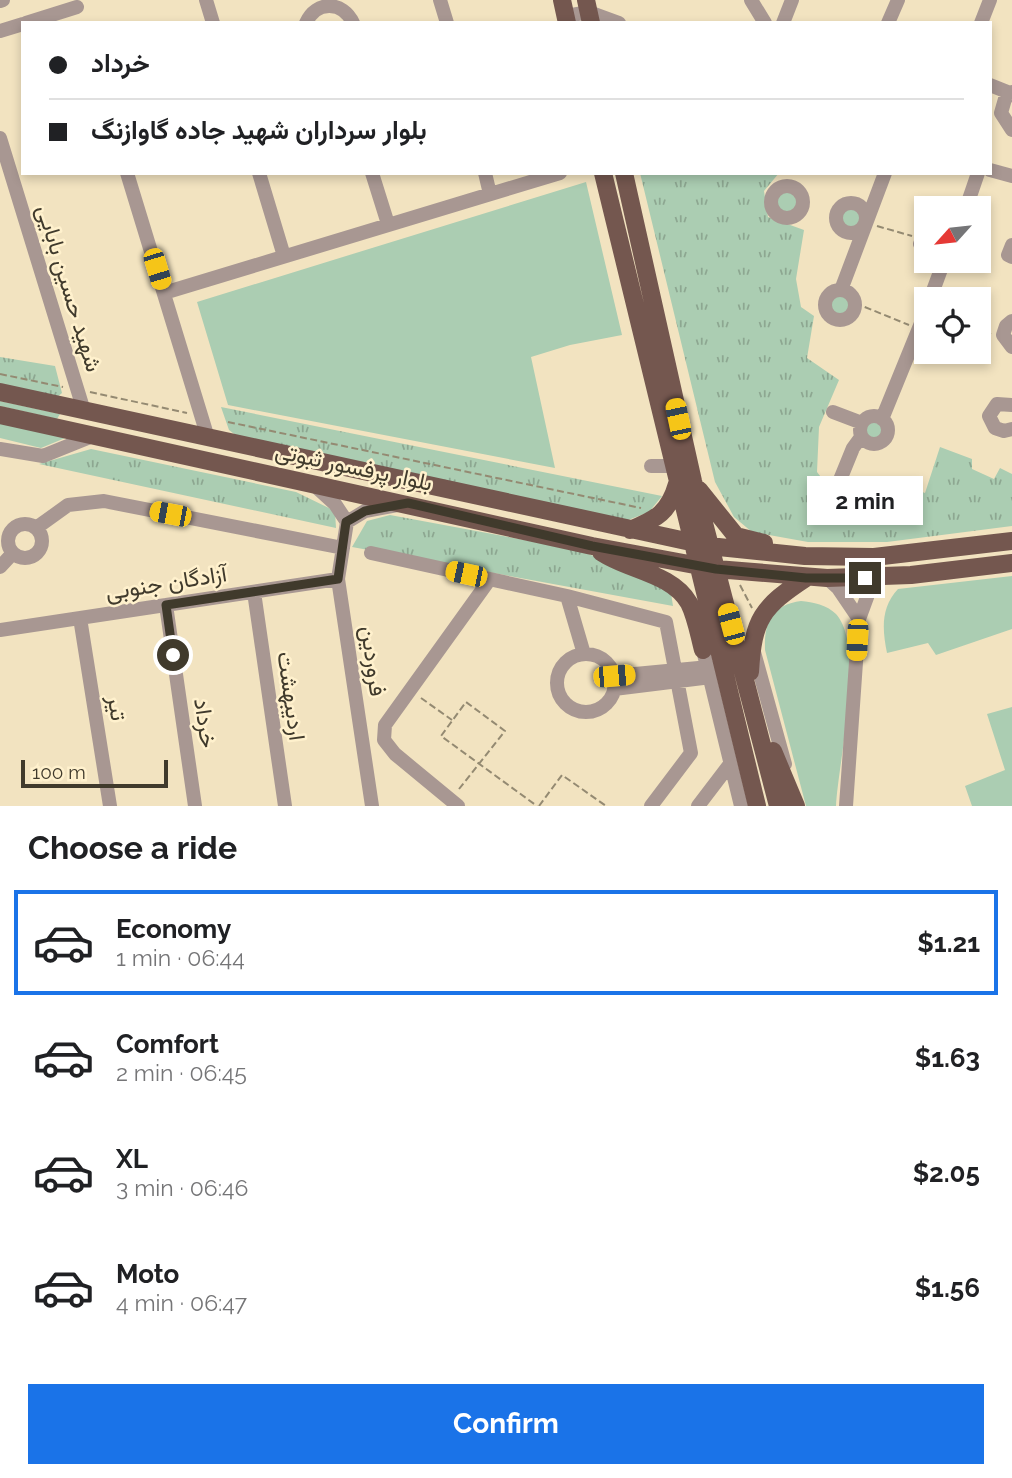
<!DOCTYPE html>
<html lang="en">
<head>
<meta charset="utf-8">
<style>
	body { margin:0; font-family:Raleway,Vazirmatn,sans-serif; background:#f2f2f2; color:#202124; height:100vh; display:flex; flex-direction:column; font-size:26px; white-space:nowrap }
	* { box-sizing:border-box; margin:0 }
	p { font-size:23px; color:#757577 }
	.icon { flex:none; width:38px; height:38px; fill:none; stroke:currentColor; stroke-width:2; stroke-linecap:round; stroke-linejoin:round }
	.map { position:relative; height:806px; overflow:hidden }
	.side { display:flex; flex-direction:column; background:#fff; flex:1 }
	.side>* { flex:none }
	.top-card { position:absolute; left:21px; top:21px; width:971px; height:154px; border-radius:0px; box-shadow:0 4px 10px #0003; display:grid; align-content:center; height:154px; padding:0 28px; background:#fff }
	.needle { width:46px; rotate:243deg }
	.tools { position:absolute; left:914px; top:196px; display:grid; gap:14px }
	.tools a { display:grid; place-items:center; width:77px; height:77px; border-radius:0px; background:#fff; box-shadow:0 4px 10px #0003; font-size:35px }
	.scale { position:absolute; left:21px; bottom:18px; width:147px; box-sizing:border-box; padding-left:7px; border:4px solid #403a2c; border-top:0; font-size:19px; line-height:24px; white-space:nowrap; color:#403a2c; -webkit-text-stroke:5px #fff1cd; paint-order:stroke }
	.end { position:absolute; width:32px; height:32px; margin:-16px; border:9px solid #403a2c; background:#fff; box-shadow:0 0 0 4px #fff }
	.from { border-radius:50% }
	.bubble { position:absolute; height:49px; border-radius:0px; background:#fff; box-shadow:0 4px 10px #0003; font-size:23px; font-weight:700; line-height:49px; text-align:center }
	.car { position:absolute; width:21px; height:42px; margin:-21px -10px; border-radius:9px; box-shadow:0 0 5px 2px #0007; background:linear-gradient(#f5c518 24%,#345 0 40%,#f5c518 0 76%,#345 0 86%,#f5c518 0) }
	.top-card b { display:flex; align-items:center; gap:24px; height:66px; font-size:26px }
	.top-card b+b { border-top:2px solid #e0e0e0 }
	.top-card i { width:18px; height:18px; background:#202124 }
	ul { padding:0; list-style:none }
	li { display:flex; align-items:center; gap:21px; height:105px; margin:0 14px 10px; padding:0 14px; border:4px solid transparent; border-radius:0px }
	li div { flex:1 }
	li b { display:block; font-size:26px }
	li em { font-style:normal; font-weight:700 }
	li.selected { border-color:#1a73e8 }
	li>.icon { width:63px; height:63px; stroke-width:1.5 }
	h2 { padding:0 28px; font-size:32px; line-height:84px }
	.action { display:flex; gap:14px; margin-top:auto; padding:14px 28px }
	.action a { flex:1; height:80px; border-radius:0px; background:#1a73e8; color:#fff; font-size:28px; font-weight:700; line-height:80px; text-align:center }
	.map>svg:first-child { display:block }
	.green { fill:#abcdb2 }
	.park { fill:url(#park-tufts) }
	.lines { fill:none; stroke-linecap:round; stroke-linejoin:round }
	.path { stroke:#948a72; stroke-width:2; stroke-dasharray:7 3.5; stroke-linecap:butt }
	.minor { stroke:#a89792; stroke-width:14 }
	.major { stroke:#74574f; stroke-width:18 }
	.route { stroke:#403a2c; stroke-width:9 }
	.labels { text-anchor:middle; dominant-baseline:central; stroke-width:5; stroke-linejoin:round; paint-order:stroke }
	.street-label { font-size:23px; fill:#403a2c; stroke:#fff1cd }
</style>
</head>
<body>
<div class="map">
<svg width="1012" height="806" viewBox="0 0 1012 806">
	<defs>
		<pattern id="park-tufts" width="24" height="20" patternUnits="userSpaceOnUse" patternTransform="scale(1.75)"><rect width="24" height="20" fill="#abcdb2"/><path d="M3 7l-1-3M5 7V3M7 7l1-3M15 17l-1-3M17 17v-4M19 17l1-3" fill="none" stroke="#8da791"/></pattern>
	</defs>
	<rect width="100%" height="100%" fill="#f2e3c0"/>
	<!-- green -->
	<path class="green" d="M 586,182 L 622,335 L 570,345 L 531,357 L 555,468 L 228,405 L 197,302 Z
		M776 203a11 11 0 1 1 22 0a11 11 0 1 1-22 0Z
		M840 218a11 11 0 1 1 22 0a11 11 0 1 1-22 0Z
		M829 305a11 11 0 1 1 22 0a11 11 0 1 1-22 0Z
		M 0,401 L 60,414 L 57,419 L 0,406 Z
		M863 431a11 11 0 1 1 22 0a11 11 0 1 1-22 0Z
		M 0,422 L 70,436 L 41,448 L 0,438 Z
		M 1012,576 L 1012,629 L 936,655 L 928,643 L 887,653 C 882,629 881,607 898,589 Z
		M 801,601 C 813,602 827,605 836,614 C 866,647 838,762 836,806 L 806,806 L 765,650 C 764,622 772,605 801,601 Z
		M 1012,707 L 1012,806 L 972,806 L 965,786 L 1005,770 L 987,714 Z"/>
	<!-- park -->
	<path class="park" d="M 640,173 L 779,173 L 764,191 L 768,217 L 804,230 L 796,279 L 801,307 L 814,316 L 807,358 L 839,380 L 819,427 L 817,472 L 824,481 L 894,505 L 902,484 L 925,493 L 940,447 L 972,459 L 972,469 L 994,479 L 1000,468 L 1012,474 L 1012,526 L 887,542 L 808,542 L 752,532 L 734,517 L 715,482 Z
		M 0,357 L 55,366 L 62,393 L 55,399 L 0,388 Z
		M 221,407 L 662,496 L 649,512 L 623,522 L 242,440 L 229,430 Z
		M 91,449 L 296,492 L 335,511 L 336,528 L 39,464 Z
		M 390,515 L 578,550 L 627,569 L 671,593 L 673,606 L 352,547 L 367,521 Z"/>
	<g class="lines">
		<!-- path -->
		<path class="path" d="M 877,226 L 912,236
			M 855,303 L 909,325
			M 978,329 L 991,334
			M 0,374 L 63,387
			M 90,392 L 187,413
			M 228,422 L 641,508
			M 740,585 L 752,608
			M 421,698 L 452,720
			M 459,789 L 505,731 L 466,702 L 441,736 L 537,806
			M 539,806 L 562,775 L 606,806"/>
		<!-- minor -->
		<path class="minor" d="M 206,0 L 213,23
			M 440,0 L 447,23
			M 751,0 L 765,23
			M 0,1 L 3,0
			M 566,16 L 589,12 L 619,23
			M 26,23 L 77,7
			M 306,23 C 316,0 343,1 353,23
			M 783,23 L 792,0
			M 888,23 L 898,0
			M 981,23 L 990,0
			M 0,31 L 23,24
			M 990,85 L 1010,93
			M 1012,92 L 1005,99 L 1001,113 L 1012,130
			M 0,138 L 84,411
			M 990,170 L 1012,176
			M 127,173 L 208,438
			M 259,173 L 284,256
			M 372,173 L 388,224
			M 485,173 L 490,194
			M771 202a16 16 0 1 1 32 0a16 16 0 1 1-32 0Z
			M836 218a15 15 0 1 1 30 0a15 15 0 1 1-30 0Z
			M 966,208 L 978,173
			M 926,229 L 920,244 L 926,254
			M 1012,245 L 1008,255 L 1012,257
			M 841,290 L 885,173
			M825 305a15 15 0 1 1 30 0a15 15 0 1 1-30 0Z
			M 164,293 L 560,173
			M 930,299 L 944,261
			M 1012,321 L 1006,326 L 1003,335 L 1012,347
			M 1012,405 L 997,404 L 989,416 L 995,428 L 1004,431 L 1012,429
			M 833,412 L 862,423
			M860 430a14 14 0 1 1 28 0a14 14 0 1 1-28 0Z
			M 882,419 L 926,311
			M 0,449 L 43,456 L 95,435
			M 651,466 L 672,466
			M 313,484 L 335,504 L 347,522
			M 831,502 L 853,448 L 861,437
			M 347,522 L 338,579 L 372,806
			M 347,522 L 365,511 L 397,505
			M8 541a17 17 0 1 1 34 0a17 17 0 1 1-34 0Z
			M 36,528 L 68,505 L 104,501 L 343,548
			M 371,553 L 567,596 L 584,654
			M 0,567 L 13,553
			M 827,578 L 838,588 L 859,619
			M 254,592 L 285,806
			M 567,596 L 666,622 L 691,753 L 651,806
			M 166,605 L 195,806
			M 80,618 L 110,806
			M 0,630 L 338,579
			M 703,650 L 741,806
			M 754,652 L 785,764
			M557 683a29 29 0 1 1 58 0a29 29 0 1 1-58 0Z
			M 614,676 L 709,667
			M 614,689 L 711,677
			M 458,806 L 395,754 L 384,740 L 385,725 L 490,579
			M 698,806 L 730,764
			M 846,806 L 859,619 L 870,589 L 883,577"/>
		<!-- major -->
		<path class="major" d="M 562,0 L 567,23
			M 586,0 L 591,23
			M 603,173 L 757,806
			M 624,173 L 693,481 L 778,806
			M 0,392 L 709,546 L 805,556 L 874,557 L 1012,541
			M 0,415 L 592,546 L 716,569 L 827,578 L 911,575 L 1012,563
			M 699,490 L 736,536 L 764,543
			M 630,530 C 657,519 669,512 677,484
			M 601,552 C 627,570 672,573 689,603 C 696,617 699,635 703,650
			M 750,672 C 753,619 762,607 806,578
			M 773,751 L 796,806"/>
	</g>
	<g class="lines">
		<!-- route -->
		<path class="route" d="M 173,655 L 166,605 L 338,579 L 346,522 L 365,511 L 408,503 L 592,546 L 716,569 L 806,578 L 865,578"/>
	</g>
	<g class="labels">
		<!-- street labels -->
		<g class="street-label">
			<text transform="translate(70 288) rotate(73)">شهید حسین بابایی</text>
			<text transform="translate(354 466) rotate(12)">بلوار پرفسور ثبوتی</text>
			<text transform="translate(166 582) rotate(-9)">آزادگان جنوبی</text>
			<text transform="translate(374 661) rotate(82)">فروردین</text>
			<text transform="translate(292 696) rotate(82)">اردیبهشت</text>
			<text transform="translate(118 708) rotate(81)">تیر</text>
			<text transform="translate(206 723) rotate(82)">خرداد</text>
		</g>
	</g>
</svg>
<div class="tools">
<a><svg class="needle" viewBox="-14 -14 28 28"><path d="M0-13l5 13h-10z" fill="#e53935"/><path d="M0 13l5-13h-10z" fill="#757577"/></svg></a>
<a><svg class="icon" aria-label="locate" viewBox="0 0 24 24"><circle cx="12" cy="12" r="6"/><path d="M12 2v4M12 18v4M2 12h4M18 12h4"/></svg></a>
</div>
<div class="scale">100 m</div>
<i class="end from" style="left:173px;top:655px"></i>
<i class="end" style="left:865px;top:578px"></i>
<div class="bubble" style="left:807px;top:476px;width:116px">2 min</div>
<i class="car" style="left:157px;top:269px;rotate:163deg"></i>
<i class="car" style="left:678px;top:419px;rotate:348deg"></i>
<i class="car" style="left:170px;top:514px;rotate:281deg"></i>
<i class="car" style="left:466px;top:574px;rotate:282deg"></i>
<i class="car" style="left:731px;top:624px;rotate:345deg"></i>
<i class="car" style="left:857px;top:640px;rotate:183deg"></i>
<i class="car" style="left:614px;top:676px;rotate:85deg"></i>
<div class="top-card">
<b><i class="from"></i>خرداد</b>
<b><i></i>بلوار سرداران شهید جاده گاوازنگ</b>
</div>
</div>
<section class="side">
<h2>Choose a ride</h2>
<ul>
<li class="selected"><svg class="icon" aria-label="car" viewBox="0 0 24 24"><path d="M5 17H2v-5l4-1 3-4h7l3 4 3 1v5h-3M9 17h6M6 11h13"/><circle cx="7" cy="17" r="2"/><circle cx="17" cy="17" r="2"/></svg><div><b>Economy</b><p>1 min · 06:44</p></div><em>$1.21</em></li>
<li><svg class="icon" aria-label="car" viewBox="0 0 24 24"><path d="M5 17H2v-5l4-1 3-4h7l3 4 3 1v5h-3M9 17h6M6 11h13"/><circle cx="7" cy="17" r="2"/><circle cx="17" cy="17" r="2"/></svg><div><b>Comfort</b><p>2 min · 06:45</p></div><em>$1.63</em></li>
<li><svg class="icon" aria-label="car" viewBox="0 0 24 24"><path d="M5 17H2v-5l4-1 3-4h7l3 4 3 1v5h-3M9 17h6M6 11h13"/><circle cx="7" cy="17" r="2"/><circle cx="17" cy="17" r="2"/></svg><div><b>XL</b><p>3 min · 06:46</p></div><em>$2.05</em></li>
<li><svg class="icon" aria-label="car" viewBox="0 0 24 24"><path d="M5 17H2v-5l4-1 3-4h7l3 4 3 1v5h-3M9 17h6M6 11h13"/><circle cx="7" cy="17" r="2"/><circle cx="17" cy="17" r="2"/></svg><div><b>Moto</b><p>4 min · 06:47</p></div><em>$1.56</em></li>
</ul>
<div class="action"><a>Confirm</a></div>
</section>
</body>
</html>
